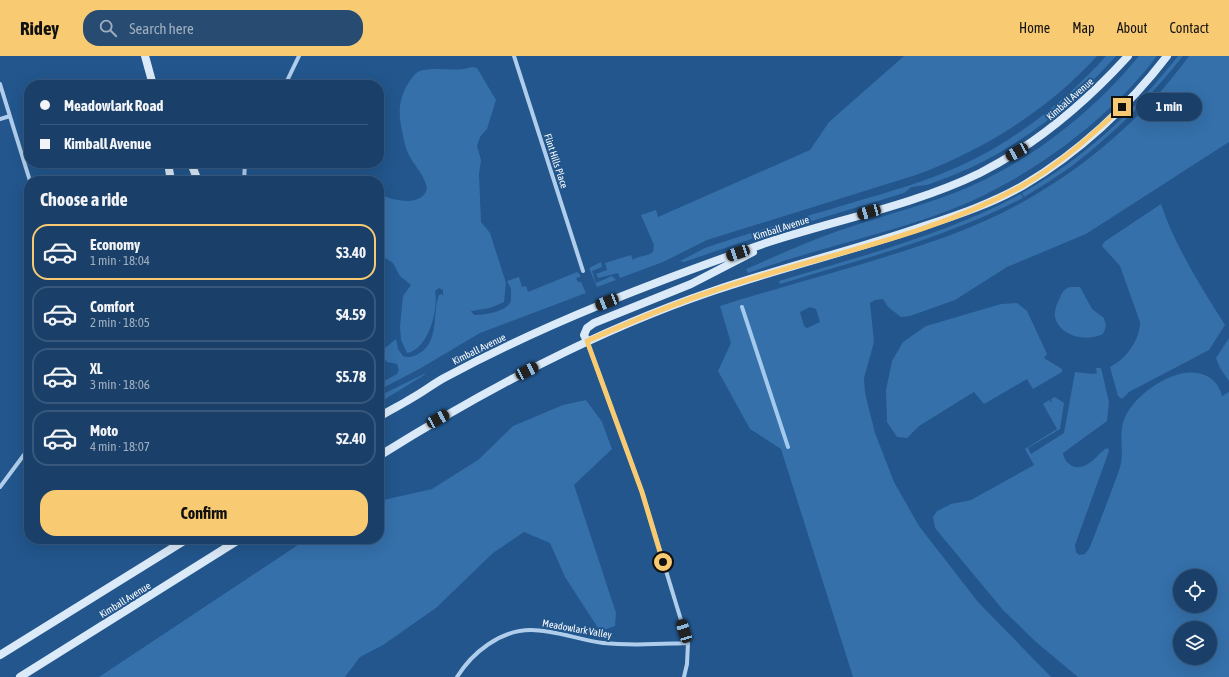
<!DOCTYPE html>
<html lang="en">
<head>
<meta charset="utf-8">
<style>
	body { margin:0; font-family:"Asap Condensed",sans-serif; background:#274b71; color:#f1f3f6; height:100vh; display:flex; flex-direction:column; font-size:15px; white-space:nowrap }
	* { box-sizing:border-box; margin:0 }
	p { font-size:13px; color:#9fafc0 }
	.icon { flex:none; width:22px; height:22px; fill:none; stroke:currentColor; stroke-width:2; stroke-linecap:round; stroke-linejoin:round }
	.map { position:relative; flex:1; overflow:hidden }
	.details { position:absolute; left:24px; top:120px; width:360px; height:368px; display:flex; flex-direction:column; background:#1a4069; border-radius:16px; box-shadow:0 4px 16px #0002,0 0 0 1px #38597d }
	.details>* { flex:none }
	.top-card { position:absolute; left:24px; top:24px; width:360px; height:88px; border-radius:16px; box-shadow:0 4px 16px #0002,0 0 0 1px #38597d; display:grid; align-content:center; height:88px; padding:0 16px; background:#1a4069 }
	.fabs { position:absolute; left:1173px; top:513px; display:grid; gap:8px }
	.fabs a { display:grid; place-items:center; width:44px; height:44px; border-radius:50%; background:#1a4069; box-shadow:0 4px 16px #0002,0 0 0 1px #38597d; font-size:20px }
	.end { position:absolute; width:18px; height:18px; margin:-9px; border:5px solid #f8ca71; background:#111; box-shadow:0 0 0 2px #111 }
	.from { border-radius:50% }
	.bubble { position:absolute; height:28px; border-radius:14px; background:#1a4069; box-shadow:0 4px 16px #0002,0 0 0 1px #38597d; font-size:13px; font-weight:700; line-height:28px; text-align:center }
	.car { position:absolute; width:12px; height:24px; margin:-12px -6px; border-radius:5px; box-shadow:0 0 3px 1px #0007; background:linear-gradient(#222 24%,#8ab4d8 0 40%,#222 0 76%,#8ab4d8 0 86%,#222 0) }
	.top-card b { display:flex; align-items:center; gap:14px; height:38px; font-size:15px }
	.top-card b+b { border-top:1px solid #38597d }
	.top-card i { width:10px; height:10px; background:#f1f3f6 }
	ul { padding:0; list-style:none }
	li { display:flex; align-items:center; gap:12px; height:56px; margin:0 8px 6px; padding:0 8px; border:2px solid #38597d; border-radius:16px }
	li div { flex:1 }
	li b { display:block; font-size:15px }
	li em { font-style:normal; font-weight:700 }
	li.current { border-color:#f8ca71 }
	li>.icon { width:36px; height:36px; stroke-width:1.5 }
	h2 { padding:0 16px; font-size:18px; line-height:48px }
	.action { display:flex; gap:8px; margin-top:auto; padding:8px 16px }
	.action a { flex:1; height:46px; border-radius:16px; background:#f8ca71; color:#111; font-size:16px; font-weight:700; line-height:46px; text-align:center }
	header { display:flex; align-items:center; gap:24px; box-sizing:border-box; height:56px; padding:0 20px; background:#f8ca71; color:#111 }
	header strong { font-size:19px }
	nav { display:flex; gap:22px; margin-inline-start:auto; font-size:14px }
	.search { width:280px; height:36px; background:#274b71; display:flex; align-items:center; gap:10px; box-sizing:border-box; padding:0 14px; border-radius:16px; color:#9fafc0; font-size:15px }
	.map>svg:first-child { display:block }
	.green { fill:#3570aa; fill-rule:evenodd }
	.lines { fill:none; stroke-linecap:round; stroke-linejoin:round }
	.stream { stroke:#a3c9ec; stroke-width:4 }
	.street { stroke:#b0ceeb; stroke-width:4 }
	.secondary { stroke:#dbeaf9; stroke-width:8 }
	.route { stroke:#f8ca71; stroke-width:5 }
	.labels { text-anchor:middle; dominant-baseline:central; stroke-width:4; stroke-linejoin:round; paint-order:stroke }
	.street-label { font-size:10px; fill:#fff; stroke:#22568c }
</style>
</head>
<body>
<header>
<strong>Ridey</strong>
<div class="search"><svg class="icon" aria-label="search" viewBox="0 0 24 24"><circle cx="10" cy="10" r="6"/><path d="M15 15l6 6"/></svg>Search here</div>
<nav><a>Home</a><a>Map</a><a>About</a><a>Contact</a></nav>
</header>
<div class="map">
<svg width="1229" height="621" viewBox="0 0 1229 621">
	<rect width="100%" height="100%" fill="#22568c"/>
	<!-- green -->
	<path class="green" d="M 904,0 L 1097,0 C 1048,54 984,94 916,119 L 707,184 L 663,206 L 620,222 L 618,217 L 598,222 L 596,218 L 607,214 L 605,207 L 631,199 L 633,204 C 638,199 647,201 653,196 L 654,189 L 641,159 L 656,154 L 658,161 L 810,94 L 829,66 Z
		M 1106,0 L 1116,0 C 1076,45 1027,85 972,111 C 958,117 944,123 930,128 C 924,130 913,130 910,132 C 909,133 906,136 904,137 L 769,178 L 766,174 L 759,177 L 757,181 L 684,206 L 680,205 L 705,192 C 754,175 802,162 851,147 C 889,136 927,125 962,109 C 1016,84 1067,44 1106,0 Z
		M 1139,0 L 1157,0 C 1108,65 1026,125 950,154 C 884,179 814,193 748,217 L 746,213 C 783,197 820,180 859,168 C 901,154 944,144 984,124 C 1043,95 1097,51 1139,0 Z
		M 1178,0 L 1183,0 C 1150,41 1114,78 1072,110 C 1057,121 1040,131 1024,141 L 1022,137 C 1083,103 1135,55 1178,0 Z
		M 1189,0 L 1229,0 L 1229,86 L 1086,178 L 1007,211 L 955,244 L 910,260 L 901,261 L 888,251 L 883,243 L 875,244 L 870,247 L 874,286 L 864,322 L 865,337 L 875,377 L 894,426 L 919,470 L 978,546 L 1051,621 L 853,621 L 781,393 L 750,373 L 718,315 L 731,287 L 720,250 C 796,226 873,207 948,180 C 1043,146 1130,81 1189,0 ZM 810,251 L 816,253 L 820,266 L 807,272 L 804,270 L 800,256 Z
		M 472,11 L 477,12 L 496,44 L 487,73 L 480,81 L 477,90 L 481,104 L 479,118 L 481,166 L 490,177 L 506,227 L 504,246 L 490,252 L 471,255 L 474,259 C 485,259 506,256 511,245 L 511,233 L 507,225 L 519,221 L 522,231 L 526,230 L 528,236 L 577,216 L 580,219 L 580,221 L 576,222 L 578,226 L 581,226 L 586,237 L 480,277 L 421,312 L 379,334 L 379,328 L 397,318 L 399,314 L 397,308 L 387,306 L 379,297 L 396,283 L 398,293 L 403,300 C 408,302 413,301 418,298 C 440,287 432,257 439,239 L 442,238 L 443,241 L 443,234 L 439,232 L 435,235 C 439,253 428,294 407,297 L 401,284 L 400,270 L 403,240 L 411,229 L 400,220 L 393,207 L 379,198 L 379,138 C 392,144 421,152 427,133 C 425,120 416,112 410,101 C 405,92 404,84 402,75 C 399,59 398,49 405,33 C 408,27 414,17 420,15 C 437,10 455,17 472,11 Z
		M 1021,138 L 1023,142 C 946,182 862,203 780,228 L 779,225 C 861,200 945,179 1021,138 Z
		M 1161,148 C 1175,190 1201,231 1225,269 L 1209,294 L 1129,336 L 1122,343 L 1118,340 L 1110,311 C 1126,303 1140,284 1140,266 L 1120,210 L 1102,190 L 1104,186 Z
		M 601,206 L 602,211 L 592,215 L 596,227 L 612,220 L 616,224 L 597,231 L 589,212 Z
		M 1070,231 L 1080,231 L 1092,253 L 1104,262 L 1106,270 L 1103,278 C 1087,286 1060,281 1055,261 C 1054,255 1057,247 1060,242 C 1062,236 1064,233 1070,231 Z
		M 1017,247 L 1027,255 L 1047,298 L 1044,302 L 1062,313 L 1062,316 L 1033,333 L 1027,323 L 984,348 L 974,336 L 919,370 L 907,382 L 897,381 L 887,366 L 886,334 L 892,305 L 903,286 L 926,270 L 1001,248 Z
		M 1229,282 L 1229,325 L 1220,312 L 1216,302 Z
		M 1096,312 L 1101,312 L 1109,346 L 1107,365 L 1063,397 C 1064,403 1067,407 1072,410 C 1086,416 1096,400 1105,393 L 1108,392 L 1109,395 L 1075,489 L 1076,496 L 1079,499 L 1085,498 L 1090,491 C 1100,464 1111,438 1120,411 C 1124,396 1120,386 1122,372 C 1125,344 1170,312 1197,317 C 1210,319 1219,327 1222,340 L 1229,336 L 1229,621 L 1078,621 L 1036,586 L 1003,554 L 935,472 L 933,461 L 937,455 L 951,448 L 971,444 L 1034,409 L 1025,393 L 1057,373 L 1043,348 L 1049,344 L 1052,347 L 1051,343 L 1055,341 L 1064,347 L 1060,373 L 1028,392 L 1031,398 L 1064,377 L 1075,316 L 1094,318 L 1097,317 ZM 1180,520 L 1210,520 L 1210,550 L 1180,550 ZM 1180,572 L 1210,572 L 1210,602 L 1180,602 Z
		M 426,317 L 424,319 L 379,347 L 379,340 Z
		M 586,344 L 602,366 L 612,393 L 574,429 L 616,557 L 615,570 L 600,575 L 565,521 L 550,487 L 524,476 L 493,497 L 436,552 L 383,589 L 360,601 L 345,621 L 99,621 L 307,483 L 379,483 L 379,445 L 432,433 L 478,404 L 513,370 L 563,349 Z"/>
	<g class="lines">
		<!-- stream -->
		<path class="stream" d="M 742,251 L 788,391"/>
		<!-- street -->
		<path class="street" d="M 514,0 L 583,215
			M 0,28 L 30,125
			M 285,29 L 299,0
			M 0,63 L 10,60
			M 244,125 L 245,107
			M 587,285 L 642,436 L 688,587 L 687,608 L 684,621
			M 0,431 L 29,392
			M 457,621 C 472,597 500,574 531,574 C 555,574 579,584 603,587 C 631,590 659,588 688,587"/>
		<!-- secondary -->
		<path class="secondary" d="M 145,0 L 153,29
			M 168,107 L 171,125
			M 191,107 L 198,125
			M 587,285 L 584,279 L 587,272 L 594,267 L 691,228 L 753,196
			M 379,361 C 390,354 401,349 412,342 C 423,336 433,328 444,322 C 546,267 654,226 763,188 C 835,164 912,150 980,117 C 1037,88 1085,47 1128,0
			M 379,400 C 485,334 595,275 713,235 C 783,211 855,194 924,170 C 958,159 993,147 1024,129 C 1078,97 1129,50 1167,0
			M 0,599 L 187,483
			M 20,621 L 240,483"/>
	</g>
	<g class="lines">
		<!-- route -->
		<path class="route" d="M 663,506 L 642,436 L 587,285 C 628,267 670,249 713,235 C 816,200 927,182 1022,130 C 1059,109 1092,79 1122,51"/>
	</g>
	<g class="labels">
		<!-- street labels -->
		<g class="street-label">
			<text transform="translate(1070 43) rotate(-41)">Kimball Avenue</text>
			<text transform="translate(556 105) rotate(72)">Flint Hills Place</text>
			<text transform="translate(781 172) rotate(-18)">Kimball Avenue</text>
			<text transform="translate(479 293) rotate(-26)">Kimball Avenue</text>
			<text transform="translate(125 544) rotate(-32)">Kimball Avenue</text>
			<text transform="translate(577 573) rotate(10)">Meadowlark Valley</text>
		</g>
	</g>
</svg>
<div class="fabs">
<a><svg class="icon" aria-label="locate" viewBox="0 0 24 24"><circle cx="12" cy="12" r="6"/><path d="M12 2v4M12 18v4M2 12h4M18 12h4"/></svg></a>
<a><svg class="icon" aria-label="layers" viewBox="0 0 24 24"><path d="M12 4l9 5-9 5-9-5zM3 14l9 5 9-5"/></svg></a>
</div>
<i class="end from" style="left:663px;top:506px"></i>
<i class="end" style="left:1122px;top:51px"></i>
<div class="bubble" style="left:1136px;top:37px;width:66px">1 min</div>
<i class="car" style="left:1017px;top:96px;rotate:241deg"></i>
<i class="car" style="left:869px;top:156px;rotate:254deg"></i>
<i class="car" style="left:738px;top:197px;rotate:251deg"></i>
<i class="car" style="left:607px;top:246px;rotate:248deg"></i>
<i class="car" style="left:527px;top:315px;rotate:63deg"></i>
<i class="car" style="left:438px;top:363px;rotate:61deg"></i>
<i class="car" style="left:684px;top:575px;rotate:343deg"></i>
<div class="top-card">
<b><i class="from"></i>Meadowlark Road</b>
<b><i></i>Kimball Avenue</b>
</div>
<section class="details">
<h2>Choose a ride</h2>
<ul>
<li class="current"><svg class="icon" aria-label="car" viewBox="0 0 24 24"><path d="M5 17H2v-5l4-1 3-4h7l3 4 3 1v5h-3M9 17h6M6 11h13"/><circle cx="7" cy="17" r="2"/><circle cx="17" cy="17" r="2"/></svg><div><b>Economy</b><p>1 min · 18:04</p></div><em>$3.40</em></li>
<li><svg class="icon" aria-label="car" viewBox="0 0 24 24"><path d="M5 17H2v-5l4-1 3-4h7l3 4 3 1v5h-3M9 17h6M6 11h13"/><circle cx="7" cy="17" r="2"/><circle cx="17" cy="17" r="2"/></svg><div><b>Comfort</b><p>2 min · 18:05</p></div><em>$4.59</em></li>
<li><svg class="icon" aria-label="car" viewBox="0 0 24 24"><path d="M5 17H2v-5l4-1 3-4h7l3 4 3 1v5h-3M9 17h6M6 11h13"/><circle cx="7" cy="17" r="2"/><circle cx="17" cy="17" r="2"/></svg><div><b>XL</b><p>3 min · 18:06</p></div><em>$5.78</em></li>
<li><svg class="icon" aria-label="car" viewBox="0 0 24 24"><path d="M5 17H2v-5l4-1 3-4h7l3 4 3 1v5h-3M9 17h6M6 11h13"/><circle cx="7" cy="17" r="2"/><circle cx="17" cy="17" r="2"/></svg><div><b>Moto</b><p>4 min · 18:07</p></div><em>$2.40</em></li>
</ul>
<div class="action"><a>Confirm</a></div>
</section>
</div>
</body>
</html>
